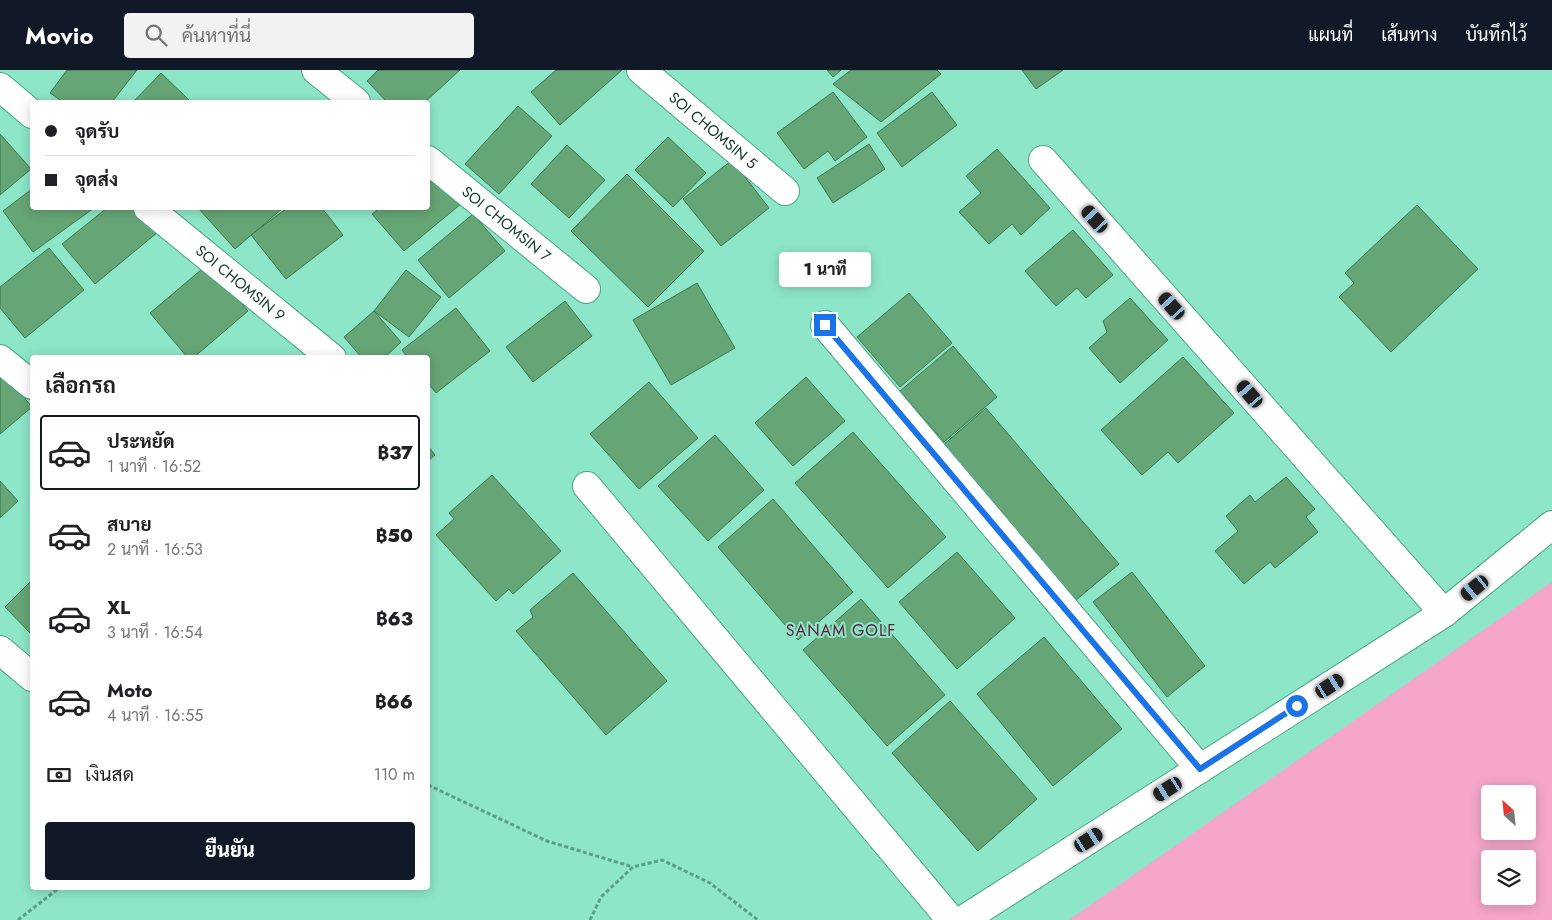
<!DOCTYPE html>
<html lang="th">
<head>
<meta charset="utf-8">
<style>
	body { margin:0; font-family:Jost,Sarabun,sans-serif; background:#f2f2f2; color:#202124; height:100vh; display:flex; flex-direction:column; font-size:19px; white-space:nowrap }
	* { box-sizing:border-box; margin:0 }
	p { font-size:16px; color:#757577 }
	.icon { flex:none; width:28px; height:28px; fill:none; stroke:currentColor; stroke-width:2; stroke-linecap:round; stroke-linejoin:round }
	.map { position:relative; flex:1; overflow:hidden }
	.details { position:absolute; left:30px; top:285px; width:400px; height:535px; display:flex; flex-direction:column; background:#fff; border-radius:5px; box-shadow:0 2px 12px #0003 }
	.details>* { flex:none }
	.guide { position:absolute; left:30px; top:30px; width:400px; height:110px; border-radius:5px; box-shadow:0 2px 12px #0003; display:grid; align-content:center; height:110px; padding:0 15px; background:#fff }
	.needle { width:32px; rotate:333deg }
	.buttons { position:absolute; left:1481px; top:715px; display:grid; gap:10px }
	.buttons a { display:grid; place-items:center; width:55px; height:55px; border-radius:5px; background:#fff; box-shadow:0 2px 12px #0003; font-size:25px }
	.end { position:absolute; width:22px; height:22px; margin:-11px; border:6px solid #1a73e8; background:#fff; box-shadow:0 0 0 2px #fff }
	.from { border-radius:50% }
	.bubble { position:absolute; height:35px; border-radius:5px; background:#fff; box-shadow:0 2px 12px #0003; font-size:16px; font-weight:800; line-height:35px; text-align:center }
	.car { position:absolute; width:15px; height:30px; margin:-15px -8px; border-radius:6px; box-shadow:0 0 4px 1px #0007; background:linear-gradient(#222 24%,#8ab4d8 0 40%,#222 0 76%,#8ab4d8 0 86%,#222 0) }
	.guide b { display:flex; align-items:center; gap:18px; height:48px; font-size:19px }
	.guide b+b { border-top:1px solid #e0e0e0 }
	.guide i { width:12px; height:12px; background:#202124 }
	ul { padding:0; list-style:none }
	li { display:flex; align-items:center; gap:15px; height:75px; margin:0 10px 8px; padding:0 5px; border:2px solid transparent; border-radius:5px }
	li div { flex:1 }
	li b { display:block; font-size:19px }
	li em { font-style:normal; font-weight:800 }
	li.active { border-color:#111827 }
	li>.icon { width:45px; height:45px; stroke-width:1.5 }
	h2 { padding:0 15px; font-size:22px; line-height:60px }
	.pay { display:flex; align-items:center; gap:12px; height:55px; padding:0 15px; font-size:19px }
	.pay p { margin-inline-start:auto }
	.cta { display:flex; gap:10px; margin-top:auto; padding:10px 15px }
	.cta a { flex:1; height:58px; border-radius:5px; background:#111827; color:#fff; font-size:20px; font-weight:800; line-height:58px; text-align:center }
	header { display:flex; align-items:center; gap:30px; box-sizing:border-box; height:70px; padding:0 25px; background:#111827; color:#fff }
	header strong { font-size:24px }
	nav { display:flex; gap:28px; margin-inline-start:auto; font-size:18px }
	.search { width:350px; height:45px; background:#f2f2f2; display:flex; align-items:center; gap:12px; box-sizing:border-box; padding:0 18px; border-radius:5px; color:#757577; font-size:19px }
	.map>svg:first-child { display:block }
	.green { fill:#f5a6ca; fill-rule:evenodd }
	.building { fill:#66a575; stroke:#3b794c }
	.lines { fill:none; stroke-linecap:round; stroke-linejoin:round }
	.street-casing { stroke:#4ca58a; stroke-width:30 }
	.path { stroke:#5a9e88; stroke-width:3; stroke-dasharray:4 2.5; stroke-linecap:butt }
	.street { stroke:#fff; stroke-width:28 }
	.route { stroke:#1a73e8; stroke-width:6 }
	.labels { text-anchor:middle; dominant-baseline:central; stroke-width:4; stroke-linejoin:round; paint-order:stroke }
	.street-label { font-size:15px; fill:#11372c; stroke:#8de6c8 }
	.neighbourhood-label { font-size:16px; letter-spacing:1px; fill:#5c1d3f; stroke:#8de6c8 }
</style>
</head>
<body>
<header>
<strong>Movio</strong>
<div class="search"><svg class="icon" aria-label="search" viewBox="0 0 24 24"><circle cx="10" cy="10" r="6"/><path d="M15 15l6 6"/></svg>ค้นหาที่นี่</div>
<nav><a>แผนที่</a><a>เส้นทาง</a><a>บันทึกไว้</a></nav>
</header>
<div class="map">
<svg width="1552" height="850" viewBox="0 0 1552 850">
	<rect width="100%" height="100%" fill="#8de6c8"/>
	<!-- green -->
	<path class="green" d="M 1552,512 L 1552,850 L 1069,850 ZM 1490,724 L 1528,724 L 1528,761 L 1490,761 ZM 1490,789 L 1528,789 L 1528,826 L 1490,826 Z"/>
	<!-- building -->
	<path class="building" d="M 67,0 L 137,0 L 112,32 L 63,32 L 50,23 Z
		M 378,0 L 460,0 L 425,32 L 387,32 L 367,11 Z
		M 556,0 L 622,0 L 560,55 L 531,22 Z
		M 827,0 L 841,0 L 833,7 Z
		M 851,0 L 937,0 L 941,4 L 881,52 L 833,14 Z
		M 1022,0 L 1063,0 L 1036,19 Z
		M 161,3 L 191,32 L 135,32 L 134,31 Z
		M 833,22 L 867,67 L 835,91 L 828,81 L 804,99 L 777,63 Z
		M 932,22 L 957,55 L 902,97 L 877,63 Z
		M 518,36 L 552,66 L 499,124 L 465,94 Z
		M 0,64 L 31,99 L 0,125 Z
		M 668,67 L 706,103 L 673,137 L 635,100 Z
		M 869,74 L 885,99 L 833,133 L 817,108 Z
		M 567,75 L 605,110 L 569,148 L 531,114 Z
		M 997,79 L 1050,138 L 1021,165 L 1012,154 L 989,174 L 959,142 L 981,123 L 966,106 Z
		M 732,90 L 769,138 L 721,176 L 683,129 Z
		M 428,98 L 462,133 L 404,181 L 372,144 L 380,138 L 428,138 Z
		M 627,104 L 704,181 L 648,237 L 571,161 Z
		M 32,119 L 32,138 L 94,138 L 33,182 L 3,141 Z
		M 1417,135 L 1478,199 L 1391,282 L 1339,227 L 1354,213 L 1345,203 Z
		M 107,138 L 138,138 L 158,162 L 95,214 L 62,174 Z
		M 200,138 L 283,138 L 235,179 L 199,139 Z
		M 287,138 L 322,138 L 343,165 L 286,209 L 251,165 Z
		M 473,144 L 505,181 L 449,228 L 418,190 Z
		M 1073,160 L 1113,205 L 1086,228 L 1077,218 L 1056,236 L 1025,201 Z
		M 49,178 L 84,220 L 25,268 L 0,238 L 0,217 Z
		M 208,194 L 248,241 L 193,288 L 188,288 L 150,243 Z
		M 406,200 L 441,227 L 409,267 L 374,241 Z
		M 697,213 L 735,278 L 671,315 L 633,250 Z
		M 909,223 L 952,273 L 900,317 L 857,267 Z
		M 1130,228 L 1168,270 L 1120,313 L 1089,278 L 1107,262 L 1103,251 Z
		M 565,231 L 592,266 L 533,312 L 506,277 Z
		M 456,238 L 490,281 L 436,323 L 428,313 L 428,288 L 408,288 L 402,280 Z
		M 374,241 L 401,272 L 384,288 L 362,288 L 344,267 Z
		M 953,276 L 997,327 L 944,372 L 900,321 Z
		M 1183,287 L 1234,343 L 1178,393 L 1168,382 L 1142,405 L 1101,360 Z
		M 0,299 L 32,337 L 0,364 Z
		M 806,307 L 845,351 L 793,396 L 755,353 Z
		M 649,312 L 698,368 L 639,419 L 590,364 Z
		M 986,338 L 1119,494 L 1075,531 L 942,376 Z
		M 853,362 L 946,467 L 888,518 L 795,413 Z
		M 715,365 L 764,420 L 708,471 L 658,416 Z
		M 428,376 L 435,385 L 428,391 Z
		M 492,405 L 561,481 L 513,524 L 509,519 L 496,531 L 436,465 L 454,449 L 449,443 Z
		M 1286,407 L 1315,439 L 1306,447 L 1318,462 L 1275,498 L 1270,492 L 1244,514 L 1215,481 L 1238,461 L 1226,446 L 1250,425 L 1255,432 Z
		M 0,411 L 18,431 L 0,448 Z
		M 773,429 L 853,522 L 798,570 L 718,477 Z
		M 957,482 L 1015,548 L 957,599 L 899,532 Z
		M 1132,502 L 1205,596 L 1167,627 L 1093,532 Z
		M 573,503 L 667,611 L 606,665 L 516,561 L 533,547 L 530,540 Z
		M 32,510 L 32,565 L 5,537 Z
		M 861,529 L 945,625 L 887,676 L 803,580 Z
		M 1044,567 L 1122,659 L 1053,716 L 977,624 Z
		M 950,631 L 1037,729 L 978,781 L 892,683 Z"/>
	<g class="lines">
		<defs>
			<g id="street">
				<path d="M 316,0 L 356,32"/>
				<path id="s1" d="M 641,0 L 785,121"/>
				<path d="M 0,17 L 32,44"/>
				<path id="s2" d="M 428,90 L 586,219"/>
				<path d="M 1043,90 L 1444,543"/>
				<path id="s3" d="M 148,138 L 332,288"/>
				<path d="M 825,255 L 1200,699"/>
				<path d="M 0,289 L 32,315"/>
				<path d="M 587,416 L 951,850"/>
				<path d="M 0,580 L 32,607"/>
				<path d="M 963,850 L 1444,543 L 1552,455"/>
			</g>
		</defs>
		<!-- street casing -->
		<use href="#street" class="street-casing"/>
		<!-- path -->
		<path class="path" d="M 428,715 L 547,771 L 633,797
			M 18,850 L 59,818
			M 590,850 L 601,827 L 633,797 L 662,790 L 710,813 L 758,850"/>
		<!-- street -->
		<use href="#street" class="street"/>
	</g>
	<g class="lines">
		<!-- route -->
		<path class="route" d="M 825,255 L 1200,699 L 1297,636"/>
	</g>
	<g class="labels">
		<!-- street labels -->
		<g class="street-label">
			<text stroke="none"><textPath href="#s1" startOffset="94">SOI CHOMSIN 5</textPath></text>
			<text stroke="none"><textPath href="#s2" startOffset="101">SOI CHOMSIN 7</textPath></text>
			<text stroke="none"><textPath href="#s3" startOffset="119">SOI CHOMSIN 9</textPath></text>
		</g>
		<!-- neighbourhood labels -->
		<g class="neighbourhood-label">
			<text x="841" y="560">SANAM GOLF</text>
		</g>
	</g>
</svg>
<div class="buttons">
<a><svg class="needle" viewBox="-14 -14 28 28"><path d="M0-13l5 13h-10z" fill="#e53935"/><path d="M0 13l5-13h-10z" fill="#757577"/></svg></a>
<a><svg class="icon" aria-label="layers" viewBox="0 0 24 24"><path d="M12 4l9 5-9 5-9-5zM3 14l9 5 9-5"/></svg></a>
</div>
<i class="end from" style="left:1297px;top:636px"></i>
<i class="end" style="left:825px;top:255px"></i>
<div class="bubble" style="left:779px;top:182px;width:92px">1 นาที</div>
<i class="car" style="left:1095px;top:149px;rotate:318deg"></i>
<i class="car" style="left:1172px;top:236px;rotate:318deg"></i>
<i class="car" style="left:1250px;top:324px;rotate:319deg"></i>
<i class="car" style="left:1475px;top:518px;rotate:231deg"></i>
<i class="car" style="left:1330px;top:616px;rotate:57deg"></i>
<i class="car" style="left:1168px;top:719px;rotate:238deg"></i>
<i class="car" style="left:1089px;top:770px;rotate:57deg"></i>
<div class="guide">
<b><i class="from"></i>จุดรับ</b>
<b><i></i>จุดส่ง</b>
</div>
<section class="details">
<h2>เลือกรถ</h2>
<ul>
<li class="active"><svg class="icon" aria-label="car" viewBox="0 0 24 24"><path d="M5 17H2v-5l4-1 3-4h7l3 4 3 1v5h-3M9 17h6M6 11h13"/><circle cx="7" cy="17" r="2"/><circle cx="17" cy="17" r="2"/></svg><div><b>ประหยัด</b><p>1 นาที · 16:52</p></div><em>฿37</em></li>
<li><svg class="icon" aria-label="car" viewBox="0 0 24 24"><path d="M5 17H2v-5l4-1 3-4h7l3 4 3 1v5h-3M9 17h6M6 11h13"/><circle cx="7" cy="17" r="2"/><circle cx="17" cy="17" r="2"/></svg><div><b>สบาย</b><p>2 นาที · 16:53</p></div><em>฿50</em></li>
<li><svg class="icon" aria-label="car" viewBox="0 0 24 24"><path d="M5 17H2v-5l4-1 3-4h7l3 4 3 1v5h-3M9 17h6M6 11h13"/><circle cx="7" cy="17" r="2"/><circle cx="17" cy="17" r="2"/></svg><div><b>XL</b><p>3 นาที · 16:54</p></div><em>฿63</em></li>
<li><svg class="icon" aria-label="car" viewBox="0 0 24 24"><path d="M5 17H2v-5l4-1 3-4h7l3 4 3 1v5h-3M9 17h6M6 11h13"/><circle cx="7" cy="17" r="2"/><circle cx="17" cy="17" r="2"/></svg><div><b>Moto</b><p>4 นาที · 16:55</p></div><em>฿66</em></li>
</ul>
<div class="pay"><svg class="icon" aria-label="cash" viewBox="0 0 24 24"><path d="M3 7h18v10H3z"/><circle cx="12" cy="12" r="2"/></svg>เงินสด<p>110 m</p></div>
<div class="cta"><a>ยืนยัน</a></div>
</section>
</div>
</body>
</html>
